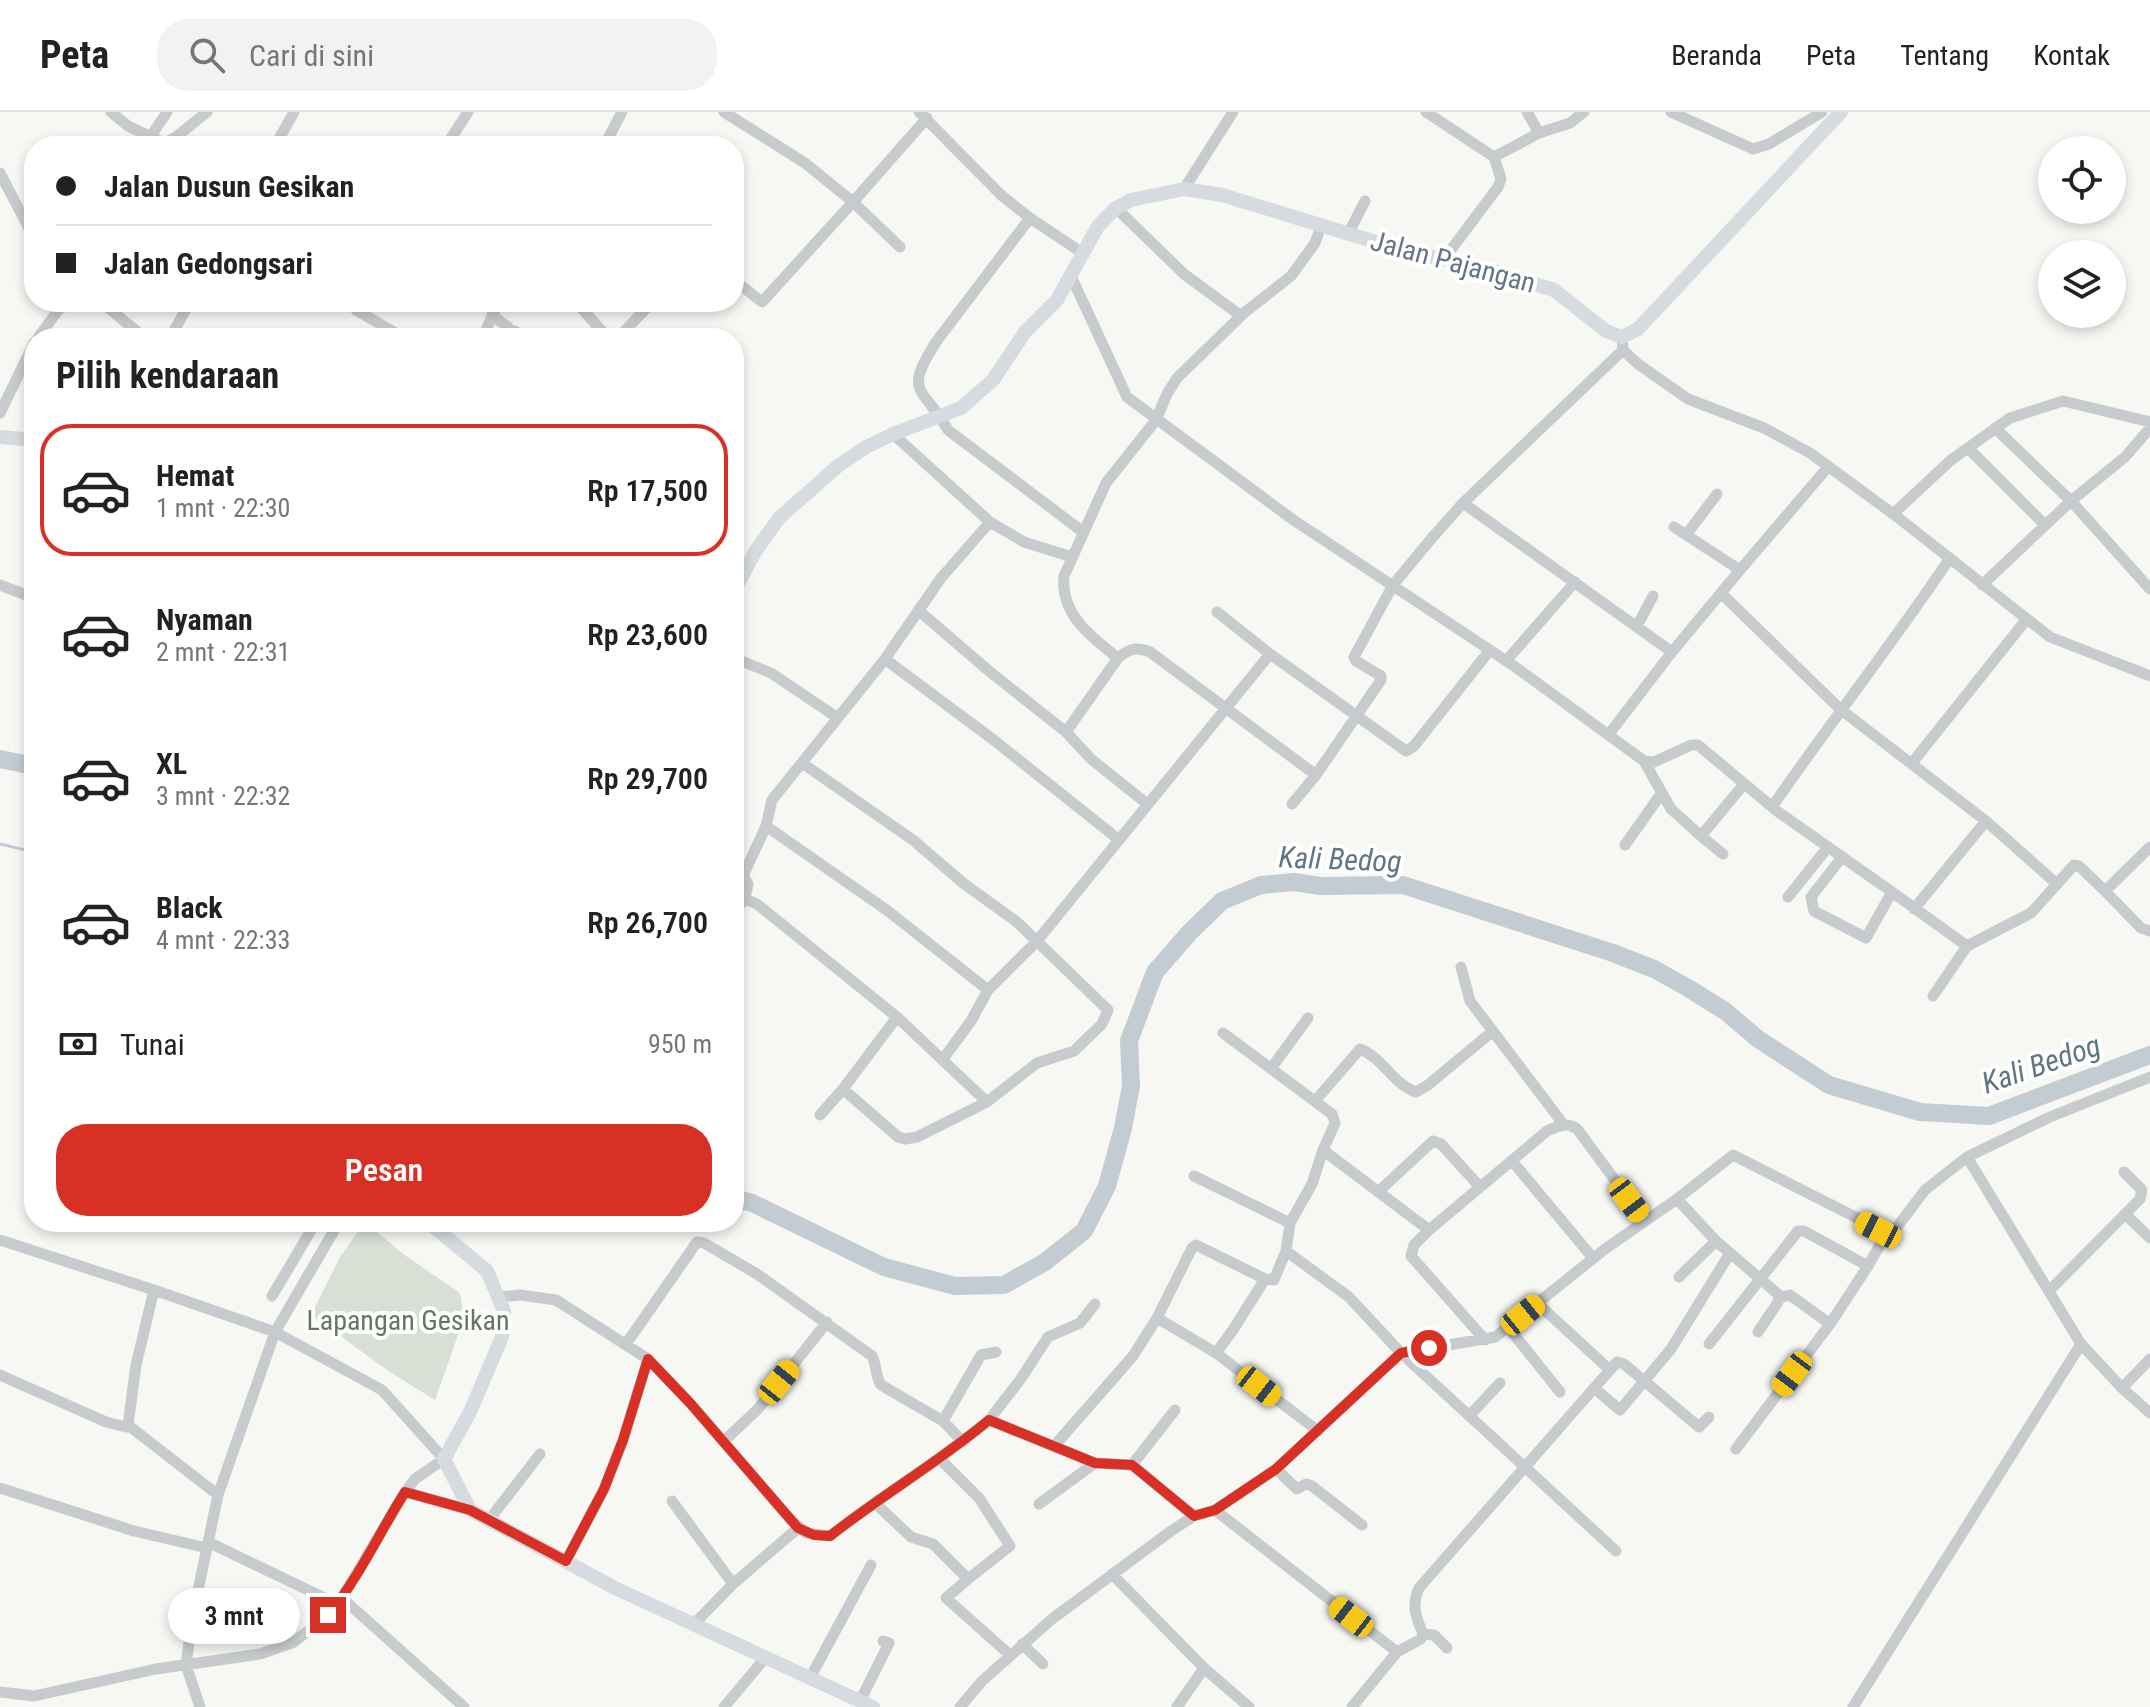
<!DOCTYPE html>
<html lang="id">
<head>
<meta charset="utf-8">
<style>
	body { margin:0; font-family:"Roboto Condensed",sans-serif; background:#f2f2f2; color:#222; height:100vh; display:flex; flex-direction:column; font-size:30px; white-space:nowrap }
	* { box-sizing:border-box; margin:0 }
	p { font-size:26px; color:#767676 }
	.icon { flex:none; width:44px; height:44px; fill:none; stroke:currentColor; stroke-width:2; stroke-linecap:round; stroke-linejoin:round }
	.map { position:relative; flex:1; overflow:hidden }
	.details { position:absolute; left:24px; top:216px; width:720px; height:904px; display:flex; flex-direction:column; background:#fff; border-radius:32px; box-shadow:0 4px 12px #0003 }
	.details>* { flex:none }
	.top-card { position:absolute; left:24px; top:24px; width:720px; height:176px; border-radius:32px; box-shadow:0 4px 12px #0003; display:grid; align-content:center; height:176px; padding:0 32px; background:#fff }
	.fabs { position:absolute; left:2038px; top:24px; display:grid; gap:16px }
	.fabs a { display:grid; place-items:center; width:88px; height:88px; border-radius:50%; background:#fff; box-shadow:0 4px 12px #0003; font-size:40px }
	.end { position:absolute; width:36px; height:36px; margin:-18px; border:10px solid #d93025; background:#fff; box-shadow:0 0 0 4px #fff }
	.from { border-radius:50% }
	.bubble { position:absolute; height:56px; border-radius:28px; background:#fff; box-shadow:0 4px 12px #0003; font-size:26px; font-weight:600; line-height:56px; text-align:center }
	.car { position:absolute; width:24px; height:48px; margin:-24px -12px; border-radius:10px; box-shadow:0 0 6px 2px #0007; background:linear-gradient(#f5c518 24%,#345 0 40%,#f5c518 0 76%,#345 0 86%,#f5c518 0) }
	.top-card b { display:flex; align-items:center; gap:28px; height:76px; font-size:30px }
	.top-card b+b { border-top:2px solid #e0e0e0 }
	.top-card i { width:20px; height:20px; background:#222 }
	ul { padding:0; list-style:none }
	li { display:flex; align-items:center; gap:24px; height:132px; margin:0 16px 12px; padding:0 16px; border:4px solid transparent; border-radius:32px }
	li div { flex:1 }
	li b { display:block; font-size:30px }
	li em { font-style:normal; font-weight:600 }
	li.selected { border-color:#d93025 }
	li>.icon { width:72px; height:72px; stroke-width:1.5 }
	h2 { padding:0 32px; font-size:36px; line-height:96px }
	.pay { display:flex; align-items:center; gap:20px; height:88px; padding:0 32px; font-size:30px }
	.pay p { margin-inline-start:auto }
	.button { display:flex; gap:16px; margin-top:auto; padding:16px 32px }
	.button a { flex:1; height:92px; border-radius:32px; background:#d93025; color:#fff; font-size:32px; font-weight:600; line-height:92px; text-align:center }
	header { display:flex; align-items:center; gap:48px; box-sizing:border-box; height:112px; padding:0 40px; background:#fff; border-bottom:2px solid #e0e0e0 }
	header strong { font-size:38px }
	nav { display:flex; gap:44px; margin-inline-start:auto; font-size:28px }
	.search { width:560px; height:72px; background:#f2f2f2; display:flex; align-items:center; gap:20px; box-sizing:border-box; padding:0 28px; border-radius:32px; color:#767676; font-size:30px }
	.map>svg:first-child { display:block }
	.green { fill:#d8e0d5 }
	.lines { fill:none; stroke-linecap:round; stroke-linejoin:round }
	.stream { stroke:#c3ccd2; stroke-width:3 }
	.river { stroke:#c3ccd2; stroke-width:18 }
	.minor { stroke:#c7cbce; stroke-width:11 }
	.major { stroke:#d6dbdf; stroke-width:14 }
	.route { stroke:#d93025; stroke-width:10 }
	.labels { text-anchor:middle; dominant-baseline:central; stroke-width:8; stroke-linejoin:round; paint-order:stroke }
	.street-label { font-size:28px; fill:#647587; stroke:#fff }
	.park-label { font-size:28px; fill:#63795f; stroke:#fff }
	.water-label { font-size:30px; font-style:italic; fill:#607783; stroke:#fff }
</style>
</head>
<body>
<header>
<strong>Peta</strong>
<div class="search"><svg class="icon" aria-label="search" viewBox="0 0 24 24"><circle cx="10" cy="10" r="6"/><path d="M15 15l6 6"/></svg>Cari di sini</div>
<nav><a>Beranda</a><a>Peta</a><a>Tentang</a><a>Kontak</a></nav>
</header>
<div class="map">
<svg width="2150" height="1595" viewBox="0 0 2150 1595">
	<rect width="100%" height="100%" fill="#f7f8f4"/>
	<!-- green -->
	<path class="green" d="M 365,1110 L 406,1144 L 460,1181 L 464,1206 L 435,1288 L 390,1260 L 311,1203 L 340,1145 Z"/>
	<g class="lines">
		<!-- stream -->
		<path class="stream" d="M 0,732 L 34,740"/>
		<!-- river -->
		<path class="river" d="M 0,647 L 34,654
			M 734,1086 L 752,1091 L 884,1155 L 955,1174 L 1004,1173 L 1045,1150 L 1084,1119 L 1107,1074 L 1123,1016 L 1131,974 L 1129,929 L 1155,860 L 1190,820 L 1222,789 L 1261,773 L 1294,770 L 1320,774 L 1403,773 L 1613,841 L 1654,857 L 1688,876 L 1725,899 L 1758,927 L 1829,973 L 1920,1000 L 1989,1004 L 2150,943"/>
		<!-- minor -->
		<path class="minor" d="M 111,0 L 128,14 L 170,34
			M 724,0 L 805,51 L 853,90 L 762,190 L 734,168
			M 919,0 L 1001,83 L 1030,106 L 1081,140
			M 1426,0 L 1494,45
			M 1527,0 L 1539,21
			M 1671,0 L 1753,37 L 1769,32 L 1822,0
			M 151,24 L 167,0
			M 159,34 L 176,25 L 207,0
			M 275,34 L 294,0
			M 446,34 L 468,0
			M 604,34 L 622,0
			M 0,61 L 34,126
			M 1184,77 L 1233,0
			M 1116,96 L 1184,162 L 1241,204
			M 1030,106 L 936,230 C 903,282 922,273 948,318 L 1083,420
			M 1348,122 L 1365,89
			M 900,135 L 853,90 L 927,6
			M 1444,147 L 1498,75 L 1501,67 L 1494,45 L 1539,21 L 1570,11 L 1584,0
			M 1071,164 L 1127,285 L 1292,407 L 1514,554 L 1644,649 L 1654,650 L 1691,633 L 1698,633 L 1777,699 L 1892,780
			M 101,190 L 145,226
			M 360,190 L 356,198 L 404,226
			M 576,190 L 608,226
			M 492,203 L 508,215
			M 515,219 L 525,226
			M 1622,225 L 1623,238 L 1638,252 L 1688,287 L 1764,316 L 1810,341 L 1896,404 L 2050,525 L 2150,564
			M 38,226 L 59,197 L 73,190
			M 170,226 L 190,190
			M 482,226 L 499,190
			M 614,226 L 621,223 L 652,190
			M 0,301 L 34,231
			M 1995,316 L 2071,389 L 2125,345 L 2150,316
			M 1968,336 L 2045,413
			M 1463,391 L 1672,540 L 1740,458
			M 1893,402 L 1951,348 L 2010,306 L 2063,289 L 2150,310
			M 990,410 L 1024,430 L 1072,445
			M 1674,415 L 1740,458 L 1828,355
			M 1686,423 L 1717,382
			M 0,473 L 34,486
			M 1982,473 L 2071,389 L 2150,477
			M 1721,481 L 1840,597 L 1986,709 L 2057,772
			M 918,498 L 989,559 L 1066,620
			M 1217,500 L 1270,542
			M 1637,514 L 1653,484
			M 734,546 L 771,561 L 838,606
			M 1118,546 L 1066,620 L 1091,647 L 1146,691
			M 885,547 L 995,629 L 1118,727
			M 1506,549 L 1575,470
			M 1609,622 L 1672,540
			M 1644,649 L 1671,697 L 1701,724 L 1744,672
			M 802,651 L 913,728 L 963,771 L 1017,810 L 1108,898 L 1102,912 L 1074,939 L 1037,951 L 987,990 L 917,1025 L 905,1027 L 898,1025 L 843,977
			M 1912,651 L 2026,508
			M 1316,663 L 1150,540 C 1136,535 1130,536 1118,546 C 1091,525 1060,502 1064,464 L 1106,371 L 1156,308 L 1167,282 L 1177,266 L 1244,201 L 1291,164 L 1315,131 L 1321,114
			M 1292,692 L 1316,663 L 1381,568 L 1381,564 L 1356,549 L 1354,545 L 1393,473 L 1431,427 L 1463,391 L 1623,238
			M 1772,695 C 1830,611 1893,531 1950,446
			M 766,714 L 888,799 L 988,878 L 1037,829 L 1270,542 L 1406,639 L 1414,634 L 1490,538
			M 1701,724 L 1723,742
			M 1625,733 L 1661,682
			M 1842,745 L 1811,785 L 1814,799 L 1866,826 L 1892,780 L 1967,834 L 2031,801 L 2074,753 L 2079,754 L 2105,779 L 2150,735
			M 743,764 L 766,714 L 772,688 L 885,547 L 941,466 L 990,410 L 893,322
			M 743,764 L 748,772 L 745,787
			M 2105,779 L 2141,816 L 2150,819
			M 1788,785 L 1828,735
			M 1914,797 L 1986,709
			M 734,800 L 745,787 L 757,792 L 897,905 L 987,990
			M 1461,855 L 1470,889 L 1564,1013
			M 1933,884 L 1967,834
			M 1223,921 L 1332,1002 L 1335,1011 L 1323,1038 L 1429,1118 L 1414,1133 L 1411,1144 L 1485,1228
			M 943,947 L 971,909 L 988,878
			M 1272,955 L 1308,906
			M 1315,989 L 1360,937 C 1382,945 1394,973 1416,980 L 1428,973 L 1493,919
			M 820,1003 L 843,977 L 897,905
			M 1323,1038 L 1312,1072 L 1290,1111 L 1286,1139 L 1349,1185 L 1401,1241 L 1616,1439
			M 1967,1045 L 2050,1005 L 2150,965
			M 1512,1049 L 1593,1146
			M 1194,1064 L 1290,1111
			M 1378,1080 L 1433,1029 L 1441,1032 L 1480,1075
			M 1677,1087 L 1716,1129 L 1779,1183 L 1778,1190 L 1758,1220
			M 2125,1102 L 2150,1126
			M 1429,1118 L 1547,1019 C 1558,1014 1568,1009 1578,1018 L 1645,1109
			M 0,1128 L 154,1178 L 275,1220 L 382,1278 L 444,1347 L 415,1367 L 405,1380 L 342,1486 L 328,1503 L 294,1530 L 260,1542 L 156,1557 L 34,1584 L 0,1580
			M 1679,1165 L 1716,1129
			M 1265,1167 L 1274,1168 L 1286,1139
			M 154,1178 L 136,1253 L 128,1313 L 218,1383
			M 2049,1179 L 2140,1087 L 2142,1078 L 2124,1060
			M 272,1184 L 316,1110
			M 499,1185 L 520,1183 L 556,1188 L 648,1247 L 690,1291 L 790,1407 L 806,1421 L 830,1424 C 882,1383 939,1350 989,1308 L 1095,1351 L 1132,1353 L 1194,1404
			M 1779,1186 L 1790,1183 L 1830,1212
			M 1537,1191 L 1610,1258
			M 1157,1206 L 1216,1241
			M 1508,1215 L 1560,1280
			M 626,1232 L 697,1130 L 704,1131 L 757,1162 L 872,1244 C 877,1254 875,1264 881,1273 L 943,1309 L 963,1330
			M 1709,1232 L 1798,1119 L 1804,1119 L 1868,1154 L 1888,1119
			M 0,1263 L 106,1310 L 126,1315 L 128,1313
			M 1594,1276 L 1620,1298 L 1671,1237 L 1730,1141
			M 2122,1276 L 2150,1247
			M 1469,1304 L 1500,1271
			M 989,1308 L 1020,1268 L 1048,1225 L 1080,1211 L 1095,1192
			M 943,1309 L 981,1243 L 996,1240
			M 724,1329 L 758,1297 L 827,1210
			M 1055,1333 L 1133,1244 L 1157,1206 L 1192,1136 L 1196,1133 L 1265,1167 L 1233,1218 L 1216,1241 L 1318,1319
			M 1736,1337 L 1830,1212 L 1868,1154
			M 1132,1353 L 1175,1298
			M 1276,1357 L 1297,1377 L 1306,1372 L 1312,1374 L 1362,1413
			M 0,1376 L 134,1419 L 207,1436
			M 405,1380 L 470,1398
			M 672,1389 L 733,1472
			M 875,1391 L 911,1425 L 933,1432 L 968,1467 L 1010,1434 L 979,1386 L 940,1347
			M 1039,1392 L 1095,1351
			M 1215,1398 L 1397,1540
			M 489,1408 L 540,1342
			M 208,1430 L 337,1492
			M 566,1449 L 604,1377 L 623,1328 L 648,1247
			M 1112,1462 L 1204,1556 L 1249,1595
			M 968,1467 L 946,1486 L 1010,1543
			M 342,1486 L 464,1595
			M 694,1512 L 733,1472 L 798,1416
			M 1423,1522 C 1416,1505 1411,1493 1419,1476 L 1617,1250 L 1624,1252 L 1699,1315 L 1709,1305
			M 1022,1532 L 1043,1552
			M 810,1566 L 871,1453
			M 860,1589 L 889,1531 L 883,1529
			M 200,1595 L 186,1553 L 192,1507 L 218,1383 L 275,1220 L 339,1110
			M 724,1595 L 766,1545
			M 960,1595 L 982,1569 L 1052,1507 L 1171,1419 L 1194,1404 L 1215,1398 L 1276,1357 L 1401,1241 L 1495,1225 L 1605,1137 L 1677,1087 L 1733,1043 L 1883,1119 L 1891,1119 L 1897,1115 L 1925,1078 L 1967,1045 L 2081,1232 L 2122,1276 L 2150,1301
			M 1177,1595 L 1204,1556
			M 1352,1595 L 1397,1540 L 1421,1527 L 1423,1522 L 1434,1523 L 1447,1536
			M 1853,1595 L 2081,1232"/>
		<!-- major -->
		<path class="major" d="M 0,325 L 34,328
			M 734,479 L 755,440 L 779,406 L 838,354 L 866,335 L 893,322 L 961,296 L 993,268 L 1025,220 L 1057,188 L 1098,114 L 1116,96 L 1131,88 L 1184,77 L 1222,83 L 1405,139 L 1484,156 L 1554,178 L 1606,219 L 1622,225 L 1638,217 L 1841,0
			M 428,1110 L 487,1159 L 504,1199 L 502,1225 L 470,1300 L 444,1347 L 470,1398 L 617,1477 L 873,1595"/>
	</g>
	<g class="lines">
		<!-- route -->
		<path class="route" d="M 328,1503 C 359,1466 379,1421 405,1380 L 470,1398 L 566,1449 L 604,1377 L 623,1328 L 648,1247 L 690,1291 L 798,1416 L 814,1423 L 830,1424 C 882,1383 939,1350 989,1308 L 1095,1351 L 1132,1353 L 1194,1404 L 1215,1398 L 1276,1357 L 1401,1241 L 1429,1236"/>
	</g>
	<g class="labels">
		<!-- street labels -->
		<g class="street-label">
			<text transform="translate(1453 150) rotate(15)">Jalan Pajangan</text>
		</g>
		<!-- park labels -->
		<g class="park-label">
			<text x="408" y="1208">Lapangan Gesikan</text>
		</g>
		<!-- water labels -->
		<g class="water-label">
			<text transform="translate(1340 747) rotate(2)">Kali Bedog</text>
			<text transform="translate(2041 952) rotate(-19)">Kali Bedog</text>
		</g>
	</g>
</svg>
<div class="fabs">
<a><svg class="icon" aria-label="locate" viewBox="0 0 24 24"><circle cx="12" cy="12" r="6"/><path d="M12 2v4M12 18v4M2 12h4M18 12h4"/></svg></a>
<a><svg class="icon" aria-label="layers" viewBox="0 0 24 24"><path d="M12 4l9 5-9 5-9-5zM3 14l9 5 9-5"/></svg></a>
</div>
<i class="end from" style="left:1429px;top:1236px"></i>
<i class="end" style="left:328px;top:1503px"></i>
<div class="bubble" style="left:168px;top:1476px;width:132px">3 mnt</div>
<i class="car" style="left:1629px;top:1088px;rotate:143deg"></i>
<i class="car" style="left:1878px;top:1118px;rotate:297deg"></i>
<i class="car" style="left:1523px;top:1203px;rotate:51deg"></i>
<i class="car" style="left:1792px;top:1262px;rotate:217deg"></i>
<i class="car" style="left:779px;top:1270px;rotate:39deg"></i>
<i class="car" style="left:1259px;top:1274px;rotate:128deg"></i>
<i class="car" style="left:1351px;top:1505px;rotate:308deg"></i>
<div class="top-card">
<b><i class="from"></i>Jalan Dusun Gesikan</b>
<b><i></i>Jalan Gedongsari</b>
</div>
<section class="details">
<h2>Pilih kendaraan</h2>
<ul>
<li class="selected"><svg class="icon" aria-label="car" viewBox="0 0 24 24"><path d="M5 17H2v-5l4-1 3-4h7l3 4 3 1v5h-3M9 17h6M6 11h13"/><circle cx="7" cy="17" r="2"/><circle cx="17" cy="17" r="2"/></svg><div><b>Hemat</b><p>1 mnt · 22:30</p></div><em>Rp 17,500</em></li>
<li><svg class="icon" aria-label="car" viewBox="0 0 24 24"><path d="M5 17H2v-5l4-1 3-4h7l3 4 3 1v5h-3M9 17h6M6 11h13"/><circle cx="7" cy="17" r="2"/><circle cx="17" cy="17" r="2"/></svg><div><b>Nyaman</b><p>2 mnt · 22:31</p></div><em>Rp 23,600</em></li>
<li><svg class="icon" aria-label="car" viewBox="0 0 24 24"><path d="M5 17H2v-5l4-1 3-4h7l3 4 3 1v5h-3M9 17h6M6 11h13"/><circle cx="7" cy="17" r="2"/><circle cx="17" cy="17" r="2"/></svg><div><b>XL</b><p>3 mnt · 22:32</p></div><em>Rp 29,700</em></li>
<li><svg class="icon" aria-label="car" viewBox="0 0 24 24"><path d="M5 17H2v-5l4-1 3-4h7l3 4 3 1v5h-3M9 17h6M6 11h13"/><circle cx="7" cy="17" r="2"/><circle cx="17" cy="17" r="2"/></svg><div><b>Black</b><p>4 mnt · 22:33</p></div><em>Rp 26,700</em></li>
</ul>
<div class="pay"><svg class="icon" aria-label="cash" viewBox="0 0 24 24"><path d="M3 7h18v10H3z"/><circle cx="12" cy="12" r="2"/></svg>Tunai<p>950 m</p></div>
<div class="button"><a>Pesan</a></div>
</section>
</div>
</body>
</html>
